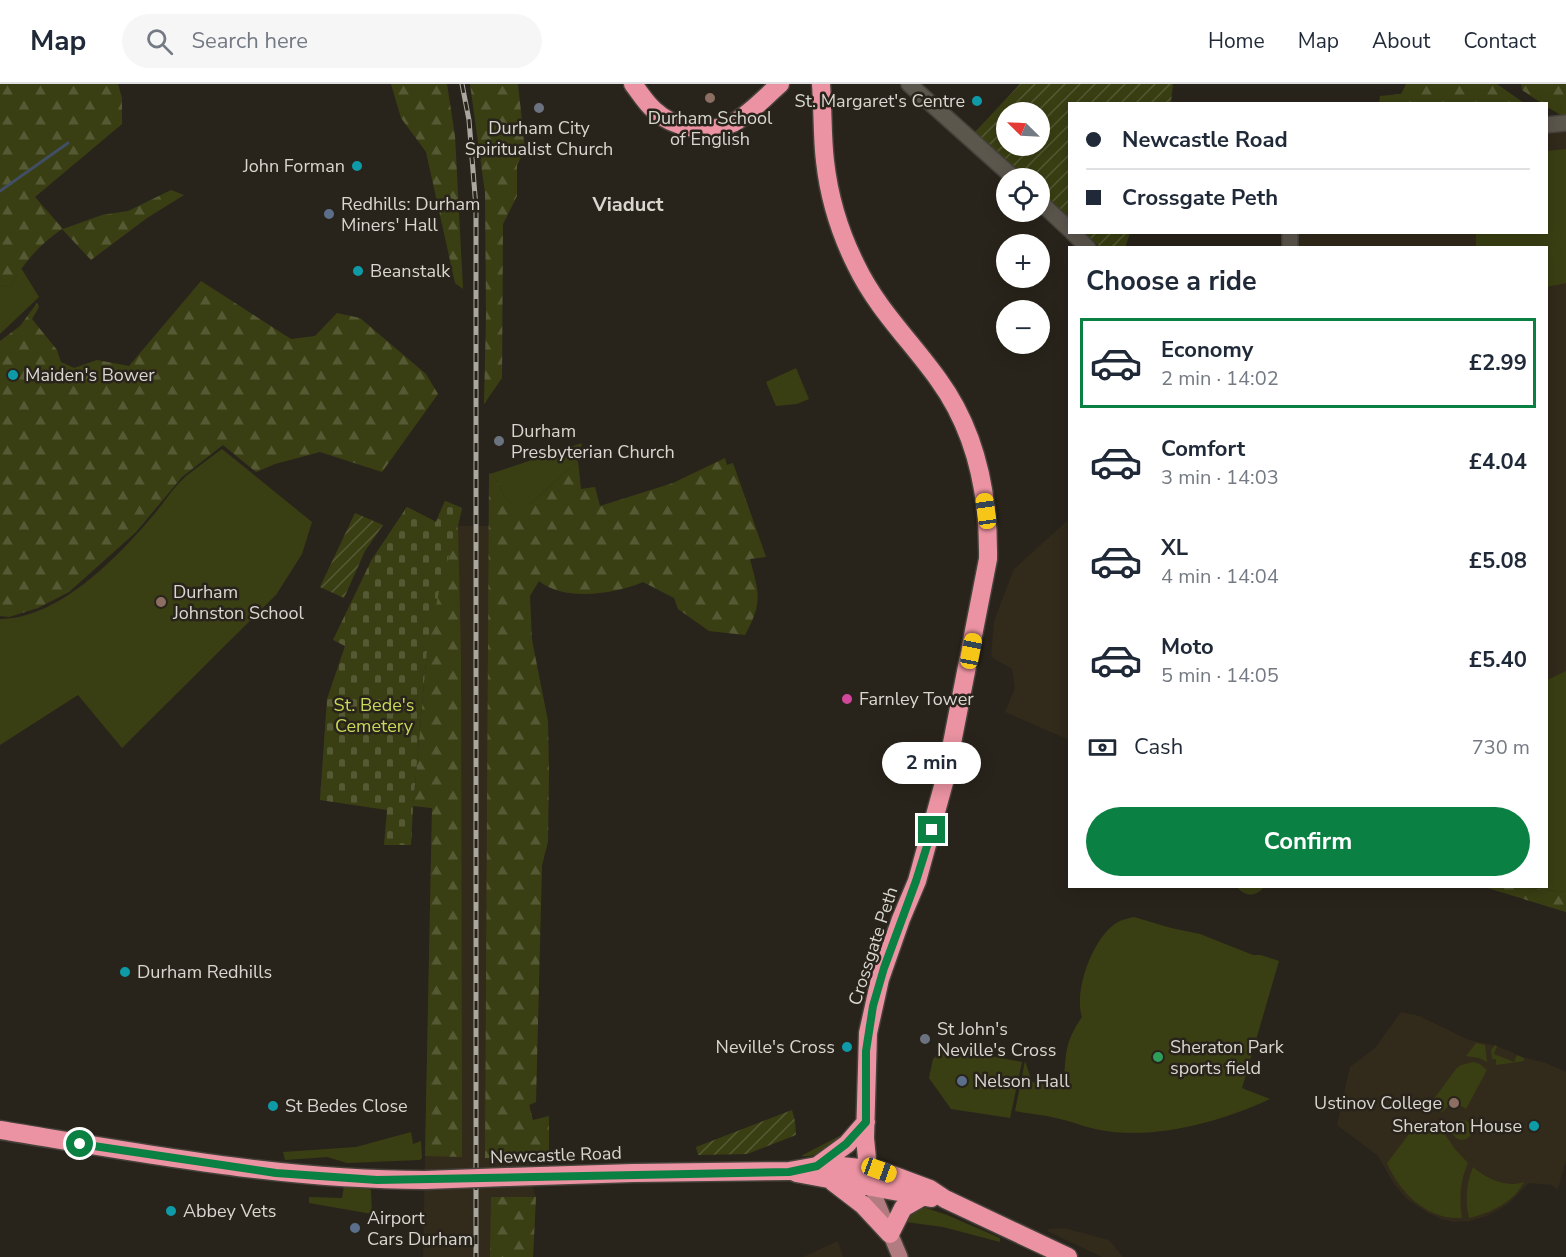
<!DOCTYPE html>
<html lang="en">
<head>
<meta charset="utf-8">
<style>
	body { margin:0; font-family:"Nunito Sans",sans-serif; background:#f6f6f7; color:#1f2937; height:100vh; display:flex; flex-direction:column; font-size:22px; white-space:nowrap }
	* { box-sizing:border-box; margin:0 }
	p { font-size:20px; color:#747a83 }
	.icon { flex:none; width:33px; height:33px; fill:none; stroke:currentColor; stroke-width:2; stroke-linecap:round; stroke-linejoin:round }
	.map { position:relative; flex:1; overflow:hidden }
	.sheet { position:absolute; left:1068px; top:162px; width:480px; height:642px; display:flex; flex-direction:column; background:#fff; border-radius:0px; box-shadow:0 3px 15px #0003 }
	.sheet>* { flex:none }
	.top-card { position:absolute; left:1068px; top:18px; width:480px; height:132px; border-radius:0px; box-shadow:0 3px 15px #0003; display:grid; align-content:center; height:132px; padding:0 18px; background:#fff }
	.needle { width:39px; rotate:294deg }
	.controls { position:absolute; left:996px; top:18px; display:grid; gap:12px }
	.controls a { display:grid; place-items:center; width:54px; height:54px; border-radius:50%; background:#fff; box-shadow:0 3px 15px #0003; font-size:30px }
	.end { position:absolute; width:27px; height:27px; margin:-14px; border:8px solid #0b8043; background:#fff; box-shadow:0 0 0 3px #fff }
	.from { border-radius:50% }
	.bubble { position:absolute; height:42px; border-radius:21px; background:#fff; box-shadow:0 3px 15px #0003; font-size:20px; font-weight:700; line-height:42px; text-align:center }
	.car { position:absolute; width:18px; height:36px; margin:-18px -9px; border-radius:8px; box-shadow:0 0 4px 2px #0007; background:linear-gradient(#f5c518 24%,#345 0 40%,#f5c518 0 76%,#345 0 86%,#f5c518 0) }
	.top-card b { display:flex; align-items:center; gap:21px; height:57px; font-size:22px }
	.top-card b+b { border-top:2px solid #e0e1e3 }
	.top-card i { width:15px; height:15px; background:#1f2937 }
	ul { padding:0; list-style:none }
	li { display:flex; align-items:center; gap:18px; height:90px; margin:0 12px 9px; padding:0 6px; border:3px solid transparent; border-radius:0px }
	li div { flex:1 }
	li b { display:block; font-size:22px }
	li em { font-style:normal; font-weight:700 }
	li.active { border-color:#0b8043 }
	li>.icon { width:54px; height:54px; stroke-width:1.5 }
	h2 { padding:0 18px; font-size:27px; line-height:72px }
	.pay { display:flex; align-items:center; gap:15px; height:66px; padding:0 18px; font-size:22px }
	.pay p { margin-inline-start:auto }
	.cta { display:flex; gap:12px; margin-top:auto; padding:12px 18px }
	.cta a { flex:1; height:69px; border-radius:36px; background:#0b8043; color:#fff; font-size:24px; font-weight:700; line-height:69px; text-align:center }
	header { display:flex; align-items:center; gap:36px; box-sizing:border-box; height:84px; padding:0 30px; background:#fff; border-bottom:2px solid #e0e1e3 }
	header strong { font-size:28px }
	nav { display:flex; gap:33px; margin-inline-start:auto; font-size:21px }
	.search { width:420px; height:54px; background:#f6f6f7; display:flex; align-items:center; gap:15px; box-sizing:border-box; padding:0 21px; border-radius:33px; color:#747a83; font-size:22px }
	.map>svg:first-child { display:block }
	.built { fill:#322a1b }
	.green { fill:#3a3f13 }
	.forest { fill:url(#forest-firs) }
	.cemetery { fill:url(#cemetery-stones) }
	.garden { fill:url(#garden-furrows); fill-rule:evenodd }
	.lines { fill:none; stroke-linecap:round; stroke-linejoin:round }
	.stream { stroke:#414e63; stroke-width:3 }
	.minor-casing { stroke:#45413b; stroke-width:18 }
	.major-casing { stroke:#45413b; stroke-width:18 }
	.highway-casing { stroke:#45413b; stroke-width:21 }
	.minor { stroke:#5c574d; stroke-width:15 }
	.major { stroke:#b27b80; stroke-width:15 }
	.highway { stroke:#eb93a2; stroke-width:18 }
	.rail-casing { stroke:#aaa7a0; stroke-width:5 }
	.rail { stroke:#29241b; stroke-width:3; stroke-dasharray:9; stroke-linecap:butt }
	.highway-bridge-casing { stroke:#45413b; stroke-width:21; stroke-linecap:butt }
	.highway-bridge { stroke:#eb93a2; stroke-width:18 }
	.route { stroke:#0b8043; stroke-width:8 }
	.education-dot { fill:#8d6e63; stroke:#29241b; stroke-width:2 }
	.culture-dot { fill:#0f9aa8; stroke:#29241b; stroke-width:2 }
	.worship-dot { fill:#6b7280; stroke:#29241b; stroke-width:2 }
	.service-dot { fill:#5c6f8a; stroke:#29241b; stroke-width:2 }
	.hotel-dot { fill:#d1479c; stroke:#29241b; stroke-width:2 }
	.leisure-dot { fill:#2e9e5b; stroke:#29241b; stroke-width:2 }
	.labels { text-anchor:middle; dominant-baseline:central; stroke-width:5; stroke-linejoin:round; paint-order:stroke }
	.poi-label { font-size:18px; fill:#d9d6d0; stroke:#29241b; text-anchor:start }
	.park-label { font-size:18px; fill:#c8d857; stroke:#29241b }
	.street-label { font-size:18px; fill:#d9d6d0; stroke:#29241b }
	.neighbourhood-label { font-size:20px; font-weight:bold; fill:#d9d6d0; stroke:#29241b }
</style>
</head>
<body>
<header>
<strong>Map</strong>
<div class="search"><svg class="icon" aria-label="search" viewBox="0 0 24 24"><circle cx="10" cy="10" r="6"/><path d="M15 15l6 6"/></svg>Search here</div>
<nav><a>Home</a><a>Map</a><a>About</a><a>Contact</a></nav>
</header>
<div class="map">
<svg width="1566" height="1173" viewBox="0 0 1566 1173">
	<defs>
		<pattern id="forest-firs" width="22" height="20" patternUnits="userSpaceOnUse" patternTransform="scale(1.5)"><rect width="22" height="20" fill="#3a3f13"/><path d="M5 1l3.5 6h-7zM16 11l3.5 6h-7z" fill="#565a34"/></pattern>
		<pattern id="cemetery-stones" width="16" height="16" patternUnits="userSpaceOnUse" patternTransform="scale(1.5)"><rect width="16" height="16" fill="#3a3f13"/><path d="M2 7V4a2 2 0 0 1 4 0v3zM10 15v-3a2 2 0 0 1 4 0v3z" fill="#565a34"/></pattern>
		<pattern id="garden-furrows" width="10" height="10" patternUnits="userSpaceOnUse" patternTransform="scale(1.5)"><rect width="10" height="10" fill="#3a3f13"/><path d="M-1 1l2-2M0 10L10 0M9 11l2-2" fill="none" stroke="#565a34"/></pattern>
	</defs>
	<rect width="100%" height="100%" fill="#29241b"/>
	<!-- built -->
	<path class="built" d="M 1566,45 L 1566,808 L 1520,803 L 1546,802 L 1546,164 L 1294,163 L 1294,149 L 1546,148 L 1547,47 Z
		M 1069,435 L 1069,656 L 1005,628 L 1015,604 L 1012,585 L 991,573 L 994,537 L 1014,485 Z
		M 458,442 L 497,442 L 538,628 L 529,1092 L 536,1113 L 533,1173 L 423,1173 L 432,724 L 413,722 L 427,567 Z
		M 1401,928 L 1419,932 L 1469,956 L 1497,962 L 1522,973 L 1546,979 L 1566,988 L 1566,1076 L 1558,1105 L 1551,1101 L 1529,1099 L 1507,1121 L 1487,1132 L 1470,1137 L 1454,1138 L 1441,1135 L 1428,1129 L 1407,1115 L 1394,1100 L 1378,1072 L 1337,1041 L 1350,983 L 1375,964 Z
		M 1064,1144 L 1109,1156 L 1123,1173 L 1102,1173 L 1047,1147 L 1048,1145 Z
		M 838,1157 L 843,1173 L 803,1173 Z"/>
	<!-- green -->
	<path class="green" d="M 1566,65 L 1566,199 L 1547,203 L 1546,164 L 1476,163 L 1476,149 L 1546,148 L 1547,67 Z
		M 21,184 L 39,213 L 0,250 L 0,203 L 11,201 Z
		M 796,284 L 809,315 L 797,320 L 776,322 L 766,298 Z
		M 582,359 L 578,377 L 530,420 L 514,421 L 504,412 L 493,389 Z
		M 222,365 L 312,438 L 302,470 L 276,511 L 122,664 L 78,611 L 0,661 L 0,535 C 57,535 115,476 150,435 C 162,422 172,405 185,393 C 197,383 210,374 222,365 Z
		M 1566,587 L 1566,808 L 1521,803 L 1546,802 L 1547,596 Z
		M 1237,803 L 1264,803 C 1256,813 1245,813 1237,803 Z
		M 1134,833 L 1171,844 L 1200,850 L 1253,871 L 1261,871 L 1279,877 L 1242,1004 L 1270,1015 C 1221,1038 1155,1056 1100,1046 C 1087,1044 1074,1038 1060,1035 C 1046,1031 1030,1030 1015,1027 L 1025,977 L 1032,998 C 1043,1000 1055,1004 1064,997 C 1066,968 1065,958 1082,933 C 1073,907 1094,849 1120,837 C 1124,835 1130,834 1134,833 Z
		M 1476,959 L 1485,961 L 1487,978 L 1479,974 L 1466,972 Z
		M 1495,961 L 1497,962 L 1494,970 L 1514,978 L 1517,971 L 1524,974 L 1524,977 L 1496,981 L 1496,975 L 1492,975 L 1491,966 Z
		M 943,963 L 1022,978 L 1010,1034 L 951,1025 L 929,994 L 933,975 L 941,968 Z
		M 1473,978 L 1480,980 L 1487,986 L 1466,1025 L 1461,1022 L 1450,1021 L 1442,1028 L 1433,1022 L 1433,1016 L 1456,985 L 1461,981 Z
		M1452 1046a10 10 0 1 1 20 0a10 10 0 1 1-20 0Z
		M 1426,1040 L 1442,1046 L 1455,1065 L 1468,1079 C 1460,1097 1459,1114 1462,1134 C 1427,1136 1400,1109 1387,1079 L 1412,1046 L 1417,1042 Z
		M 852,1047 C 836,1059 822,1074 801,1072 L 847,1048 Z
		M 411,1048 L 413,1060 L 421,1057 L 422,1074 L 420,1076 L 347,1079 L 327,1073 L 285,1076 L 283,1068 L 356,1063 Z
		M 1473,1083 C 1487,1095 1506,1104 1524,1098 C 1513,1119 1490,1129 1469,1134 C 1465,1116 1466,1100 1473,1083 Z
		M 344,1102 L 367,1104 L 371,1106 L 372,1130 L 309,1119 L 309,1113 L 342,1114 Z
		M 923,1123 L 947,1131 L 1000,1154 L 1000,1158 L 943,1143 L 906,1138 L 910,1124 Z"/>
	<!-- forest -->
	<path class="forest" d="M 0,0 L 118,0 L 122,14 L 122,40 L 35,113 L 63,145 L 102,131 L 128,127 L 171,106 L 184,111 L 147,134 L 91,176 L 62,145 C 40,160 24,178 11,201 L 0,203 Z
		M 391,0 L 447,0 L 455,52 L 463,205 L 455,199 L 426,68 L 401,34 Z
		M 470,0 L 518,0 L 525,65 L 517,81 L 517,112 L 503,140 L 502,294 L 484,320 L 486,231 L 485,109 Z
		M 1406,0 L 1497,0 L 1524,19 L 1379,19 L 1380,12 L 1401,10 Z
		M 1521,0 L 1566,0 L 1566,34 L 1547,23 L 1546,20 L 1541,19 L 1522,6 Z
		M 201,197 L 291,255 L 315,252 L 337,229 L 360,234 L 426,290 L 438,310 L 382,388 L 320,368 L 275,380 L 256,388 L 223,361 L 182,393 L 136,448 L 69,508 L 38,524 L 9,533 L 0,532 L 0,257 L 20,242 L 37,219 L 39,223 L 32,235 L 57,266 L 61,278 L 74,284 L 97,276 L 129,282 Z
		M 725,374 L 727,381 L 733,379 L 766,473 L 750,475 C 759,510 763,518 745,551 L 709,547 L 678,525 L 674,514 L 643,498 C 614,510 565,518 539,497 L 530,512 L 532,556 L 548,637 L 549,689 L 548,758 L 542,781 L 536,1018 L 529,1021 L 533,1036 L 549,1032 L 549,1075 L 485,1074 L 489,390 L 493,389 L 504,412 L 513,420 L 530,420 L 578,377 L 581,405 L 595,403 L 600,422 L 673,399 Z
		M 445,417 L 462,424 L 458,442 L 461,575 L 462,1073 L 425,1072 L 432,724 L 413,722 L 427,568 L 371,477 L 407,423 L 436,438 Z
		M 1484,803 L 1520,803 L 1566,808 L 1566,828 Z
		M 491,1113 L 536,1113 L 533,1173 L 490,1173 Z"/>
	<!-- cemetery -->
	<path class="cemetery" d="M 445,417 L 462,424 L 439,507 L 427,567 L 413,722 L 411,761 L 384,761 L 387,726 L 320,716 L 327,615 L 345,562 L 333,556 L 371,477 L 407,423 L 436,438 Z"/>
	<!-- garden -->
	<path class="garden" d="M 1020,0 L 1173,0 L 1171,19 L 1070,20 L 1069,136 L 1040,109 L 1040,94 L 1024,94 L 974,49 ZM 1006,28 L 1040,28 L 1040,62 L 1006,62 Z
		M 1083,149 L 1130,149 L 1125,164 L 1100,163 Z
		M 355,429 L 383,441 L 365,467 L 344,514 L 320,503 Z
		M 792,1026 L 795,1037 L 796,1051 L 747,1070 L 698,1071 L 696,1063 Z"/>
	<g class="lines">
		<!-- stream -->
		<path class="stream" d="M 0,107 L 68,59"/>
		<defs>
			<path id="minor" d="M 909,0 L 1014,94
				M 1546,41 L 1566,39
				M 1040,118 L 1070,146
				M 1072,148 L 1088,164
				M 1290,164 L 1290,148"/>
			<path id="major" d="M 872,1102 L 877,1118 L 900,1173"/>
			<path id="highway" d="M 633,0 C 640,9 645,18 654,26 C 673,44 708,51 733,39 C 750,30 765,13 780,0
				M 821,0 C 823,26 822,52 825,77 C 829,113 840,149 856,181 C 877,225 910,256 938,295 C 976,347 989,412 988,475 L 945,695 L 917,797 L 901,835 L 880,895 L 868,949 L 865,1054 L 868,1085 L 872,1102
				M 0,1046 C 141,1069 281,1096 425,1096
				M 817,1082 L 847,1060 L 866,1038
				M 796,1089 L 931,1114
				M 506,1093 L 633,1089 L 789,1087 L 817,1082 L 841,1082 L 879,1086 L 930,1105 L 945,1115 L 1068,1173
				M 833,1098 L 863,1121 L 890,1150 L 903,1124 L 922,1113"/>
		</defs>
		<!-- minor casing -->
		<use href="#minor" class="minor-casing"/>
		<!-- major casing -->
		<use href="#major" class="major-casing"/>
		<!-- highway casing -->
		<use href="#highway" class="highway-casing"/>
		<!-- minor -->
		<use href="#minor" class="minor"/>
		<!-- major -->
		<use href="#major" class="major"/>
		<!-- highway -->
		<use href="#highway" class="highway"/>
		<defs>
			<path id="rail" d="M 462,0 L 469,36 L 476,124 L 476,1173"/>
		</defs>
		<!-- rail casing -->
		<use href="#rail" class="rail-casing"/>
		<!-- rail -->
		<use href="#rail" class="rail"/>
		<defs>
			<path id="highway-bridge" d="M 425,1096 L 506,1093"/>
		</defs>
		<!-- highway-bridge casing -->
		<use href="#highway-bridge" class="highway-bridge-casing"/>
		<!-- highway-bridge -->
		<use href="#highway-bridge" class="highway-bridge"/>
	</g>
	<g class="lines">
		<!-- route -->
		<path class="route" d="M 80,1060 L 276,1089 L 377,1096 L 789,1088 L 817,1082 L 846,1060 L 866,1038 L 866,967 L 873,922 L 884,884 L 916,797 L 932,746"/>
	</g>
	<!-- markers -->
	<g class="education-dot">
		<circle cx="710" cy="14" r="6"/>
		<circle cx="161" cy="518" r="6"/>
		<circle cx="1454" cy="1019" r="6"/>
	</g>
	<g class="culture-dot">
		<circle cx="977" cy="17" r="6"/>
		<circle cx="357" cy="82" r="6"/>
		<circle cx="358" cy="187" r="6"/>
		<circle cx="13" cy="291" r="6"/>
		<circle cx="125" cy="888" r="6"/>
		<circle cx="847" cy="963" r="6"/>
		<circle cx="273" cy="1022" r="6"/>
		<circle cx="1534" cy="1042" r="6"/>
		<circle cx="171" cy="1127" r="6"/>
	</g>
	<g class="worship-dot">
		<circle cx="539" cy="24" r="6"/>
		<circle cx="499" cy="357" r="6"/>
		<circle cx="925" cy="955" r="6"/>
	</g>
	<g class="service-dot">
		<circle cx="329" cy="130" r="6"/>
		<circle cx="962" cy="997" r="6"/>
		<circle cx="355" cy="1144" r="6"/>
	</g>
	<circle class="hotel-dot" cx="847" cy="615" r="6"/>
	<circle class="leisure-dot" cx="1158" cy="973" r="6"/>
	<g class="labels">
		<!-- poi labels -->
		<g class="poi-label">
			<text x="965" y="17" text-anchor="end">St. Margaret's Centre</text>
			<text x="710" y="34" text-anchor="middle">Durham School<tspan x="710" dy="21">of English</tspan></text>
			<text x="539" y="44" text-anchor="middle">Durham City<tspan x="539" dy="21">Spiritualist Church</tspan></text>
			<text x="345" y="82" text-anchor="end">John Forman</text>
			<text x="341" y="120">Redhills: Durham<tspan x="341" dy="21">Miners' Hall</tspan></text>
			<text x="370" y="187">Beanstalk</text>
			<text x="25" y="291">Maiden's Bower</text>
			<text x="511" y="347">Durham<tspan x="511" dy="21">Presbyterian Church</tspan></text>
			<text x="173" y="508">Durham<tspan x="173" dy="21">Johnston School</tspan></text>
			<text x="859" y="615">Farnley Tower</text>
			<text x="137" y="888">Durham Redhills</text>
			<text x="937" y="945">St John's<tspan x="937" dy="21">Neville's Cross</tspan></text>
			<text x="835" y="963" text-anchor="end">Neville's Cross</text>
			<text x="1170" y="963">Sheraton Park<tspan x="1170" dy="21">sports field</tspan></text>
			<text x="974" y="997">Nelson Hall</text>
			<text x="1442" y="1019" text-anchor="end">Ustinov College</text>
			<text x="285" y="1022">St Bedes Close</text>
			<text x="1522" y="1042" text-anchor="end">Sheraton House</text>
			<text x="183" y="1127">Abbey Vets</text>
			<text x="367" y="1134">Airport<tspan x="367" dy="21">Cars Durham</tspan></text>
		</g>
		<!-- park labels -->
		<g class="park-label">
			<text x="374" y="621">St. Bede's<tspan x="374" dy="21">Cemetery</tspan></text>
		</g>
		<!-- street labels -->
		<g class="street-label">
			<text transform="translate(873 862) rotate(-72)">Crossgate Peth</text>
			<text transform="translate(556 1071) rotate(-2)">Newcastle Road</text>
		</g>
		<!-- neighbourhood labels -->
		<g class="neighbourhood-label">
			<text x="628" y="120">Viaduct</text>
		</g>
	</g>
</svg>
<div class="controls">
<a><svg class="needle" viewBox="-14 -14 28 28"><path d="M0-13l5 13h-10z" fill="#e53935"/><path d="M0 13l5-13h-10z" fill="#747a83"/></svg></a>
<a><svg class="icon" aria-label="locate" viewBox="0 0 24 24"><circle cx="12" cy="12" r="6"/><path d="M12 2v4M12 18v4M2 12h4M18 12h4"/></svg></a>
<a>+</a>
<a>−</a>
</div>
<i class="end from" style="left:80px;top:1060px"></i>
<i class="end" style="left:932px;top:746px"></i>
<div class="bubble" style="left:882px;top:658px;width:99px">2 min</div>
<i class="car" style="left:986px;top:427px;rotate:352deg"></i>
<i class="car" style="left:971px;top:567px;rotate:11deg"></i>
<i class="car" style="left:879px;top:1086px;rotate:110deg"></i>
<div class="top-card">
<b><i class="from"></i>Newcastle Road</b>
<b><i></i>Crossgate Peth</b>
</div>
<section class="sheet">
<h2>Choose a ride</h2>
<ul>
<li class="active"><svg class="icon" aria-label="car" viewBox="0 0 24 24"><path d="M5 17H2v-5l4-1 3-4h7l3 4 3 1v5h-3M9 17h6M6 11h13"/><circle cx="7" cy="17" r="2"/><circle cx="17" cy="17" r="2"/></svg><div><b>Economy</b><p>2 min · 14:02</p></div><em>£2.99</em></li>
<li><svg class="icon" aria-label="car" viewBox="0 0 24 24"><path d="M5 17H2v-5l4-1 3-4h7l3 4 3 1v5h-3M9 17h6M6 11h13"/><circle cx="7" cy="17" r="2"/><circle cx="17" cy="17" r="2"/></svg><div><b>Comfort</b><p>3 min · 14:03</p></div><em>£4.04</em></li>
<li><svg class="icon" aria-label="car" viewBox="0 0 24 24"><path d="M5 17H2v-5l4-1 3-4h7l3 4 3 1v5h-3M9 17h6M6 11h13"/><circle cx="7" cy="17" r="2"/><circle cx="17" cy="17" r="2"/></svg><div><b>XL</b><p>4 min · 14:04</p></div><em>£5.08</em></li>
<li><svg class="icon" aria-label="car" viewBox="0 0 24 24"><path d="M5 17H2v-5l4-1 3-4h7l3 4 3 1v5h-3M9 17h6M6 11h13"/><circle cx="7" cy="17" r="2"/><circle cx="17" cy="17" r="2"/></svg><div><b>Moto</b><p>5 min · 14:05</p></div><em>£5.40</em></li>
</ul>
<div class="pay"><svg class="icon" aria-label="cash" viewBox="0 0 24 24"><path d="M3 7h18v10H3z"/><circle cx="12" cy="12" r="2"/></svg>Cash<p>730 m</p></div>
<div class="cta"><a>Confirm</a></div>
</section>
</div>
</body>
</html>
